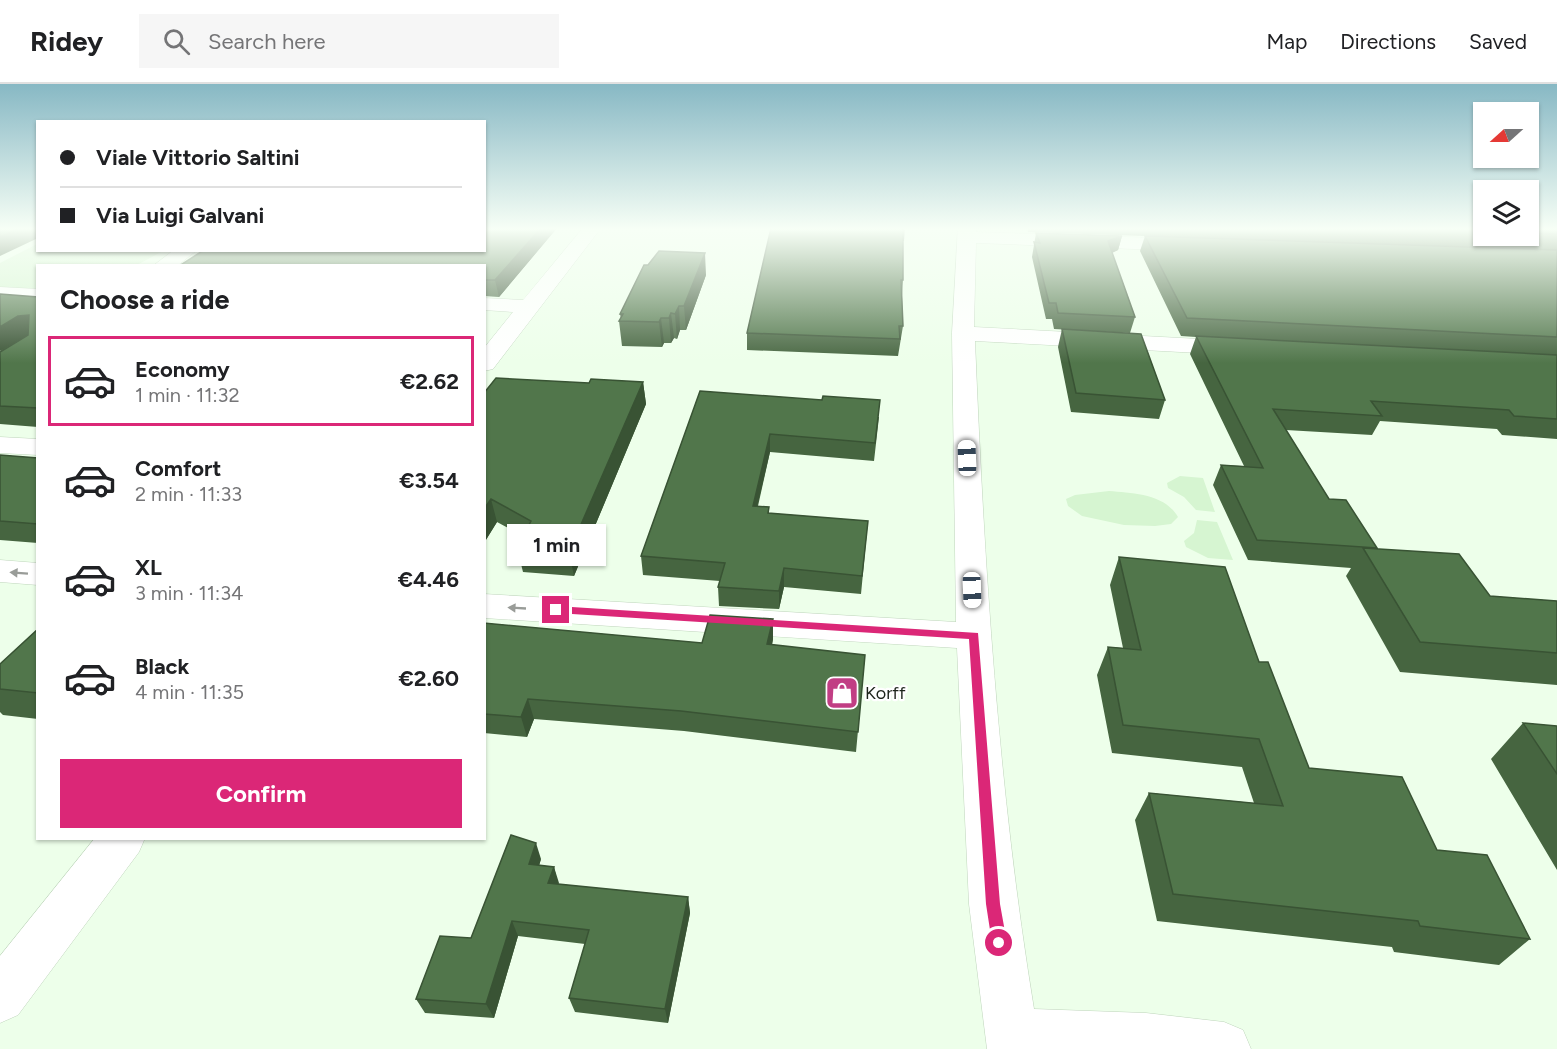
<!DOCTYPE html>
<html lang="en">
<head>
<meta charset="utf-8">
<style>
	body { margin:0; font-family:Figtree,sans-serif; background:#f6f6f6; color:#202124; height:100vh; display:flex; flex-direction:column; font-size:22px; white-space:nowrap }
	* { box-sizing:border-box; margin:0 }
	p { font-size:20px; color:#757577 }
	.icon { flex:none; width:33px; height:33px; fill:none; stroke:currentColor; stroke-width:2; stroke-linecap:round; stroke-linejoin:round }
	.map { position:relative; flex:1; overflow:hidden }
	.sheet { position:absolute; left:36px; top:180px; width:450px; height:576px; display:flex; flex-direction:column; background:#fff; border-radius:0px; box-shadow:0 2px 4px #0004 }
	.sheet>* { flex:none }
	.top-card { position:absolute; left:36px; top:36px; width:450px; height:132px; border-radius:0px; box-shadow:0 2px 4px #0004; display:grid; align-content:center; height:132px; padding:0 24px; background:#fff }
	.needle { width:39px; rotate:249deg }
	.controls { position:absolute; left:1473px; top:18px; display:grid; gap:12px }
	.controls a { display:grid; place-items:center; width:66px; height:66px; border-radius:0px; background:#fff; box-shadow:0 2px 4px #0004; font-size:30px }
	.end { position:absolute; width:27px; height:27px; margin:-14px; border:8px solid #db2777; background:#fff; box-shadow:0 0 0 3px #fff }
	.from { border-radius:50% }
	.bubble { position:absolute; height:42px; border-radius:0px; background:#fff; box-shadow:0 2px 4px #0004; font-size:20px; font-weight:700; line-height:42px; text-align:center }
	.car { position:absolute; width:18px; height:36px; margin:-18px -9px; border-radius:8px; box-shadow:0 0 4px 2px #0007; background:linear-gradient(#fff 24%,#345 0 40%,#fff 0 76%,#345 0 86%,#fff 0) }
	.top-card b { display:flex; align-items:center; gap:21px; height:57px; font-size:22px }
	.top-card b+b { border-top:2px solid #e0e0e0 }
	.top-card i { width:15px; height:15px; background:#202124 }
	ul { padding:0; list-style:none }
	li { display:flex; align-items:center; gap:18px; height:90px; margin:0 12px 9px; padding:0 12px; border:3px solid transparent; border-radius:0px }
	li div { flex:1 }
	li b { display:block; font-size:22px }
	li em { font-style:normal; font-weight:700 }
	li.selected { border-color:#db2777 }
	li>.icon { width:54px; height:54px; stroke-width:1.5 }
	h2 { padding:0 24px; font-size:27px; line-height:72px }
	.cta { display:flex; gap:12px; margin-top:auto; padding:12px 24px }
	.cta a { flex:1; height:69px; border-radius:0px; background:#db2777; color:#fff; font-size:24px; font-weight:700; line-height:69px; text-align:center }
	header { display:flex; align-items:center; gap:36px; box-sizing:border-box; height:84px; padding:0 30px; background:#fff; border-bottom:2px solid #e0e0e0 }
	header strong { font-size:28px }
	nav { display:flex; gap:33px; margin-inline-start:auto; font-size:21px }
	.search { width:420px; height:54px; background:#f6f6f6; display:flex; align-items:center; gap:15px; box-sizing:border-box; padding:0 21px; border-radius:0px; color:#757577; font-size:22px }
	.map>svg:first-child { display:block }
	.green { fill:#d6f5d1 }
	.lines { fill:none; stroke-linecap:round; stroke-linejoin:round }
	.minor-casing { stroke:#bfd5bc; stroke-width:1 }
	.minor { fill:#fff; fill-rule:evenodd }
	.wall { fill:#466540 }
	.shaded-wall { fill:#395334 }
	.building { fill:#51764b; stroke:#395334; stroke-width:1.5 }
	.oneway { fill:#999c98 }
	.route { fill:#db2777 }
	.labels { text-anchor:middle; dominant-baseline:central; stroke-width:4.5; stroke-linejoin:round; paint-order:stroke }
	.poi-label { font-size:18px; fill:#1c241a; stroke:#fff; text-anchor:start }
</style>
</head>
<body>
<header>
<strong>Ridey</strong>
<div class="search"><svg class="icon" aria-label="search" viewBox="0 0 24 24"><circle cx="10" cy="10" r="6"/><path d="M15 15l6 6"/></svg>Search here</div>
<nav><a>Map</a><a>Directions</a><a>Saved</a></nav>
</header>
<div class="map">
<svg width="1557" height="965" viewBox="0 0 1557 965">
	<rect width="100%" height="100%" fill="#edffea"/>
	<!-- green -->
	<path class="green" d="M 37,160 L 38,166 L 163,167 L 137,181 L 38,182 L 37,210 L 0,208 L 0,179 Z
		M 1180,392 L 1203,394 L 1215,428 L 1196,426 L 1184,413 L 1168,404 L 1167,399 Z
		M 1109,407 C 1133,409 1165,410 1178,433 L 1171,440 L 1155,442 L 1124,441 L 1082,432 L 1068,422 L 1066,415 L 1075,411 Z
		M 1197,436 L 1217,438 L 1233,476 L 1208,474 L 1186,463 L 1184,457 L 1194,449 Z"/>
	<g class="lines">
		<defs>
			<path id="minor" d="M 583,144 L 601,144 L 493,285 L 484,287 L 484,264 L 513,228 L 484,226 L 484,214 L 523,216 Z
				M 958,144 L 976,144 L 976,148 L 1186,155 L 1193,157 L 1195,161 L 1193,165 L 1186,167 L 976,159 L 974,243 L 1237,257 L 1245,259 L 1249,264 L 1245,269 L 1237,271 L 975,257 C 984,478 998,706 1034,925 L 1146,929 L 1224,938 L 1243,946 L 1251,965 L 987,965 L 969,820 L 957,564 L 484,534 L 484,510 L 956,538 L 952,249 Z
				M 174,166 L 197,166 L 177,182 L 153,182 Z
				M 0,203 L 38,205 L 38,217 L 0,215 Z
				M 0,353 L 38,355 L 38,371 L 0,369 Z
				M 0,476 L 38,479 L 38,501 L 0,498 Z
				M 95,754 L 145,754 L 139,768 L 18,931 L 0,939 L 0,872 Z"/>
		</defs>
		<!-- minor casing -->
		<use href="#minor" class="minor-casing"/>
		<!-- minor -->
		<use href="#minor" class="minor"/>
	</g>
	<!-- wall -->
	<path class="wall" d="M 484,144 L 557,144 L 499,213 L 484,212 Z
		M 771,144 L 905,144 L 904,157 L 903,157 L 903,196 L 902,212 L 903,242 L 898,272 L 747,266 L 747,249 Z
		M 1027,144 L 1484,144 L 1484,152 L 1528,152 L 1528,144 L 1557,144 L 1557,355 L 1502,351 L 1497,345 L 1380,337 L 1372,351 L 1286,346 L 1329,415 L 1377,465 L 1490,512 L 1557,517 L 1557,601 L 1400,588 L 1346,492 L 1351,484 L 1248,476 L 1213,401 L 1221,381 L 1244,382 L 1190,270 L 1196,253 L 1181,252 L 1140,167 L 1145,152 L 1028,148 Z
		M 1036,149 L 1122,152 L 1118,166 L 1112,169 L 1135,233 L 1130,249 L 1054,245 L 1052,235 L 1046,235 L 1032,173 Z
		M 706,191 L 686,246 L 680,246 L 677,255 L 674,254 L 671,259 L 664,259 L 662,263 L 622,262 L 619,237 L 621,235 L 620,230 Z
		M 38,213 L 38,343 L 0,340 L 0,268 Z
		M 1062,245 L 1165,316 L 1159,335 L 1071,328 L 1058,263 Z
		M 643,298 L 646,320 L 574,492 L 523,488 L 517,464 L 523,452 L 497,438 L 484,459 L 484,309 L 589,299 Z
		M 700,307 L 879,333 L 874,377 L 770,368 L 758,422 L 769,423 L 769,429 L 868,437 L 861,510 L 784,503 L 779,525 L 719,522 L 718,503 L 720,497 L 643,491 L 641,472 Z
		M 0,371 L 38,374 L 38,459 L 0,456 Z
		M 1119,473 L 1259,578 L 1309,684 L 1437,766 L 1530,855 L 1499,881 L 1394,868 L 1392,863 L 1157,837 L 1135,736 L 1149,709 L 1254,719 L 1242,683 L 1112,669 L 1097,591 L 1108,563 L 1123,564 L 1110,501 Z
		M 484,539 L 702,559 L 773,555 L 772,561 L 865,571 L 856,668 L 684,647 L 534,635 L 527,653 L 484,649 Z
		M 38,545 L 38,635 L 3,631 L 0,628 L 0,580 Z
		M 1523,639 L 1557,642 L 1557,786 L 1491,675 Z
		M 541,775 L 539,781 L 554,783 L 558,800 L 688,813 L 690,829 L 668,939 L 575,928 L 569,914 L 585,860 L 518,852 L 494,934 L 425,929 L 416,915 Z"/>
	<!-- shaded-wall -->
	<path class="shaded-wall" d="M 19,144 L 38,144 L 38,154 L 0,172 L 0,153 Z
		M 541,144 L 557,144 L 499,213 L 495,196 Z
		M 1122,152 L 1118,166 L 1104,172 L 1108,157 Z
		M 705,169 L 706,191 L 686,246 L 684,222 Z
		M 679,222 L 680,246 L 677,255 L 675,230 Z
		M 671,229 L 674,254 L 671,259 L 669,234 Z
		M 29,231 L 38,245 L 0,267 L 0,243 L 18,232 Z
		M 661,234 L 664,259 L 662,263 L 659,238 Z
		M 643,298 L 646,320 L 574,492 L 569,468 Z
		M 770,350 L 770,368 L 753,440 L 753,422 Z
		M 491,415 L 497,438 L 484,459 L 484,425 Z
		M 784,484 L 784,503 L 779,525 L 779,507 Z
		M 773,535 L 773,555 L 768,580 L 767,560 Z
		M 528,615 L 534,635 L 527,653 L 521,633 Z
		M 536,759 L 541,775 L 535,796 L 529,780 Z
		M 554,783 L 559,799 L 553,814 L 548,799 Z
		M 688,813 L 690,829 L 668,939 L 665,925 Z
		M 512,837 L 518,852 L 494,934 L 486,920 Z"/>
	<!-- building -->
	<path class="building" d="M 0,144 L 19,144 L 0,153 Z
		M 484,144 L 541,144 L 495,196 L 484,196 L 484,182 L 179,182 L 204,166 L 484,166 Z
		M 771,144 L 903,144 L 903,196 L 901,196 L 903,242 L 899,242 L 900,255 L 747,249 Z
		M 1375,144 L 1484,144 L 1484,147 Z
		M 1528,144 L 1557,144 L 1557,150 L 1528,149 Z
		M 1036,149 L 1122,152 L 1108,157 L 1135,233 L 1058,229 L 1056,219 L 1049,219 L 1034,158 L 1040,159 Z
		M 1145,152 L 1557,166 L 1557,253 L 1187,234 Z
		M 659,167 L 705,169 L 684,222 L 679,222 L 675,230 L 671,229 L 669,234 L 661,234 L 659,238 L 619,237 L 623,230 L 620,230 L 644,181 L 648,181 Z
		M 0,210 L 38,213 L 38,324 L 0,322 L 0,268 L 28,251 L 29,231 L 18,232 L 0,243 Z
		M 1062,245 L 1141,250 L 1165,316 L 1076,309 Z
		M 1196,252 L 1557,271 L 1557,335 L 1514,332 L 1509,326 L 1371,317 L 1382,332 L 1273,325 L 1329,415 L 1346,416 L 1377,464 L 1257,456 L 1221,381 L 1263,384 Z
		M 496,294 L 589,299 L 591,295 L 643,298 L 569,468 L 517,464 L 531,437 L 491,415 L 484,425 L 484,309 Z
		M 700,307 L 822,316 L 823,312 L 880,316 L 875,359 L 770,350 L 753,422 L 769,423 L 768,429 L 868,437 L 862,492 L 784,484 L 779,507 L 718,503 L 725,479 L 641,472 Z
		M 0,371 L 38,374 L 38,440 L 0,437 Z
		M 1363,464 L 1459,470 L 1490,512 L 1557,517 L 1557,569 L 1420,558 Z
		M 1119,473 L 1225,483 L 1259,578 L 1268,578 L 1309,684 L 1402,693 L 1437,766 L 1487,771 L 1530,855 L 1420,842 L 1418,837 L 1173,810 L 1149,709 L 1283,722 L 1259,655 L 1123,641 L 1108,563 L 1141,566 Z
		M 710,531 L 773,535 L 767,560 L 865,571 L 858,648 L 681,627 L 528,615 L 521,633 L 484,630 L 484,539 L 702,559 Z
		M 38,545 L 38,609 L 0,605 L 0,580 Z
		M 1523,639 L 1557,642 L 1557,690 Z
		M 511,751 L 536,759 L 529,780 L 554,783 L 548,799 L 688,813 L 665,925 L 569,914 L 589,846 L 512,837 L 486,920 L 416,915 L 440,852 L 471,854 Z"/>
	<!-- one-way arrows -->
	<defs><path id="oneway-solid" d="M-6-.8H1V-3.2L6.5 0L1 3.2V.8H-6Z" transform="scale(1.5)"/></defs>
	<g class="oneway">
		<use href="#oneway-solid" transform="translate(19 489) rotate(-176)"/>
		<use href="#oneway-solid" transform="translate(517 524) rotate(-177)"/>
	</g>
	<!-- sky -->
	<linearGradient id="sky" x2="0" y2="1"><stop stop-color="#87b8c4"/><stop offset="0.52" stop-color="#f7fff6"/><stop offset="1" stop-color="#f7fff6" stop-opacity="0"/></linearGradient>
	<rect width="1557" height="279" fill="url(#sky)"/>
	<!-- route -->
	<path class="route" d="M 556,522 L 978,549 L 1000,820 L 1007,859 L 1004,864 L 999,866 L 994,864 L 992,859 L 986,820 L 969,555 L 556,529 L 551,526 Z"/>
	<!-- icons -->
	<defs>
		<symbol id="shop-square" viewBox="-11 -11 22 22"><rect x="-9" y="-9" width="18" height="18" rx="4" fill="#c13e84" stroke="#fff"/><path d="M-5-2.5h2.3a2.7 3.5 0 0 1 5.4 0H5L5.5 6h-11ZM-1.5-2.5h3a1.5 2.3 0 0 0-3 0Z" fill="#fff"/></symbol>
	</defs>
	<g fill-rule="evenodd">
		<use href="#shop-square" x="823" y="590" width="38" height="38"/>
	</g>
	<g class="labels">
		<!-- poi labels -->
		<g class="poi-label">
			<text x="865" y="609">Korff</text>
		</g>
	</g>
</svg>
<div class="controls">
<a><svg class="needle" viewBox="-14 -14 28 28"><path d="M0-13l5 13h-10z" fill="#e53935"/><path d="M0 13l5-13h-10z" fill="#757577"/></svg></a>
<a><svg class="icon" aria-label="layers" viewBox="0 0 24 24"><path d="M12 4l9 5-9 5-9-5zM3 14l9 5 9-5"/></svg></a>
</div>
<i class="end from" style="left:999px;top:859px"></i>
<i class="end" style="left:556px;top:526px"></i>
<div class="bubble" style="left:507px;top:440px;width:99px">1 min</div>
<i class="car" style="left:967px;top:374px;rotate:358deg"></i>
<i class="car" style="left:972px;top:506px;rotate:178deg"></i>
<div class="top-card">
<b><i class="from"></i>Viale Vittorio Saltini</b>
<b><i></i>Via Luigi Galvani</b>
</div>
<section class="sheet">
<h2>Choose a ride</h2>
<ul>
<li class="selected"><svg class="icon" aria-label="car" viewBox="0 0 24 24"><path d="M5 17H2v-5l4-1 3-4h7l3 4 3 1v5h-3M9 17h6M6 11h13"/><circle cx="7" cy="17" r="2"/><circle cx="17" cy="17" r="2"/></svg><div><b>Economy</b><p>1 min · 11:32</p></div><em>€2.62</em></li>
<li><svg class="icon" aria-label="car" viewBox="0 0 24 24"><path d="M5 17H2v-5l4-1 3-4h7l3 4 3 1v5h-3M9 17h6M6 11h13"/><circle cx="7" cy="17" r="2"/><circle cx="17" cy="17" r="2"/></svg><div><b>Comfort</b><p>2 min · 11:33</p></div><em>€3.54</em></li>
<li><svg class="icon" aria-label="car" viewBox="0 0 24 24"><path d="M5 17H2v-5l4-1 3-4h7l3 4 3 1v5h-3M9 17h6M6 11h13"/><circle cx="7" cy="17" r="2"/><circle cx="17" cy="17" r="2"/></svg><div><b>XL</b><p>3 min · 11:34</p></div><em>€4.46</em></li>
<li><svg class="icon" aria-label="car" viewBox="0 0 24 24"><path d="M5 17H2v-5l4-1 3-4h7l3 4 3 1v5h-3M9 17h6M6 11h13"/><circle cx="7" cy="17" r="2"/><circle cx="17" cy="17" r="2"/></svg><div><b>Black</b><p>4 min · 11:35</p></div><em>€2.60</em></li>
</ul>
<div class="cta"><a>Confirm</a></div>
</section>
</div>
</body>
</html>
